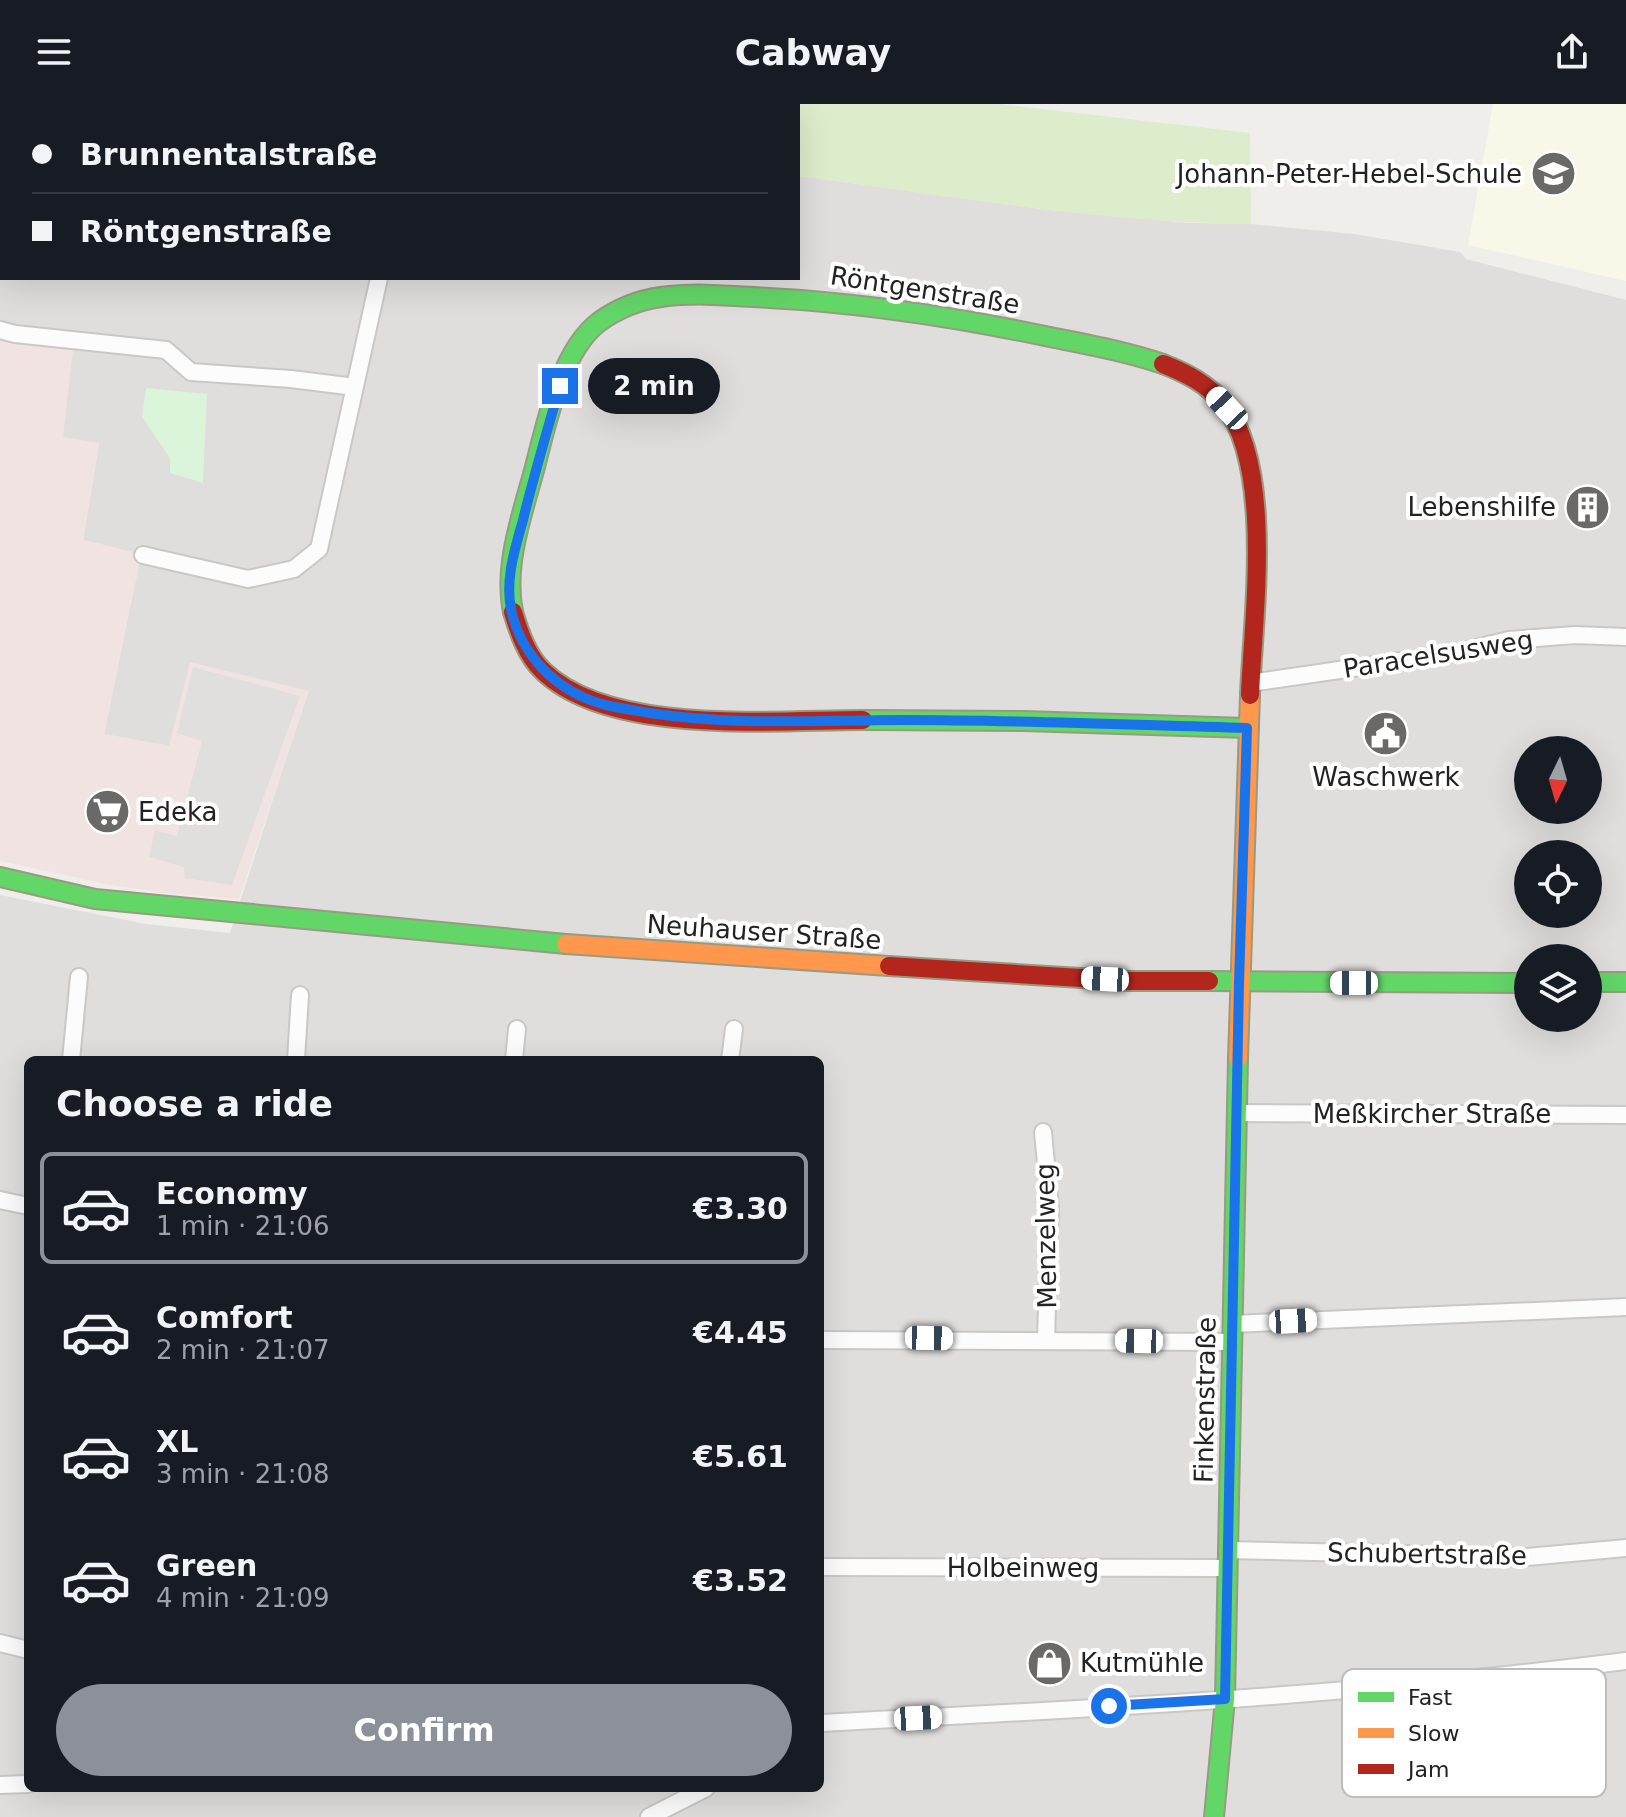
<!DOCTYPE html>
<html lang="en">
<head>
<meta charset="utf-8">
<style>
	body { margin:0; font-family:"DejaVu Sans",sans-serif; background:#242831; color:#f1f3f6; height:100vh; display:flex; flex-direction:column; font-size:30px; white-space:nowrap }
	* { box-sizing:border-box; margin:0 }
	p { font-size:26px; color:#9ea1a6 }
	.icon { flex:none; width:44px; height:44px; fill:none; stroke:currentColor; stroke-width:2; stroke-linecap:round; stroke-linejoin:round }
	.map { position:relative; flex:1; overflow:hidden }
	.sheet { position:absolute; left:24px; top:952px; width:800px; height:736px; display:flex; flex-direction:column; background:#171b24; border-radius:12px; box-shadow:0 8px 32px #0002 }
	.sheet>* { flex:none }
	.hud { position:absolute; left:0px; top:0px; width:800px; height:176px; box-shadow:0 8px 32px #0002; display:grid; align-content:center; height:176px; padding:0 32px; background:#171b24 }
	.needle { width:52px; rotate:185deg }
	.fabs { position:absolute; left:1514px; top:632px; display:grid; gap:16px }
	.fabs a { display:grid; place-items:center; width:88px; height:88px; border-radius:50%; background:#171b24; box-shadow:0 8px 32px #0002; font-size:40px }
	.end { position:absolute; width:36px; height:36px; margin:-18px; border:10px solid #1a73e8; background:#fff; box-shadow:0 0 0 4px #fff }
	.from { border-radius:50% }
	.bubble { position:absolute; height:56px; border-radius:28px; background:#171b24; box-shadow:0 8px 32px #0002; font-size:26px; font-weight:700; line-height:56px; text-align:center }
	.car { position:absolute; width:24px; height:48px; margin:-24px -12px; border-radius:10px; box-shadow:0 0 6px 2px #0007; background:linear-gradient(#fff 24%,#345 0 40%,#fff 0 76%,#345 0 86%,#fff 0) }
	.hud b { display:flex; align-items:center; gap:28px; height:76px; font-size:30px }
	.hud b+b { border-top:2px solid #363941 }
	.hud i { width:20px; height:20px; background:#f1f3f6 }
	ul { padding:0; list-style:none }
	li { display:flex; align-items:center; gap:24px; height:112px; margin:0 16px 12px; padding:0 16px; border:4px solid transparent; border-radius:12px }
	li div { flex:1 }
	li b { display:block; font-size:30px }
	li em { font-style:normal; font-weight:700 }
	li.selected { border-color:#8c9099 }
	li>.icon { width:72px; height:72px; stroke-width:1.5 }
	h2 { padding:0 32px; font-size:36px; line-height:96px }
	.button { display:flex; gap:16px; margin-top:auto; padding:16px 32px }
	.button a { flex:1; height:92px; border-radius:48px; background:#8c9099; color:#fff; font-size:32px; font-weight:700; line-height:92px; text-align:center }
	header { display:flex; justify-content:space-between; align-items:center; height:104px; padding:0 32px; background:#171b24; font-size:36px; font-weight:700 }
	.map>svg:first-child { display:block }
	.residential { fill:#dfdedc; fill-rule:evenodd }
	.commercial { fill:#f1e3e1 }
	.education { fill:#f8f7e8 }
	.grass { fill:#ddeccb }
	.park { fill:#daf5da }
	.parking { fill:#e0dfde }
	.lines { fill:none; stroke-linecap:round; stroke-linejoin:round }
	.street-casing { stroke:#c9c8c7; stroke-width:20 }
	.fast-casing { stroke:#999a82; stroke-width:22 }
	.slow-casing { stroke:#999a82; stroke-width:22 }
	.jam-casing { stroke:#999a82; stroke-width:22 }
	.street { stroke:#fdfcfc; stroke-width:16 }
	.fast { stroke:#63d668; stroke-width:18 }
	.slow { stroke:#ff974d; stroke-width:18 }
	.jam { stroke:#b3261e; stroke-width:18 }
	.route { stroke:#1a73e8; stroke-width:10 }
	.labels { text-anchor:middle; dominant-baseline:central; stroke-width:8; stroke-linejoin:round; paint-order:stroke }
	.poi-label { font-size:26px; fill:#222; stroke:#fff; text-anchor:end }
	.street-label { font-size:26px; fill:#222; stroke:#fff }
	.key { fill:#fff; stroke:#bdbdbd; stroke-width:2 }
	.key-label { font-size:22px; fill:#222 }
</style>
</head>
<body>
<header><svg class="icon" aria-label="menu" viewBox="0 0 24 24"><path d="M4 6h16M4 12h16M4 18h16"/></svg>Cabway<svg class="icon" aria-label="share" viewBox="0 0 24 24"><path d="M12 15V3M7 8l5-5 5 5M5 13v7h14v-7"/></svg></header>
<div class="map">
<svg width="1626" height="1713" viewBox="0 0 1626 1713">
	<rect width="100%" height="100%" fill="#f0eeeb"/>
	<!-- residential -->
	<path class="residential" d="M 0,0 L 58,2 L 2,2 L 2,174 L 798,174 L 798,72 L 1050,106 L 1189,119 L 1251,120 L 1354,130 L 1460,148 L 1466,155 L 1626,196 L 1626,1713 L 0,1713 L 0,791 L 146,820 L 230,829 L 308,587 L 169,642 L 104,630 L 141,450 L 83,436 L 99,340 L 62,334 L 0,230 ZM 1528,646 L 1588,646 L 1588,706 L 1528,706 ZM 1528,750 L 1588,750 L 1588,810 L 1528,810 ZM 1528,854 L 1588,854 L 1588,914 L 1528,914 ZM 28,956 L 820,956 L 820,1684 L 28,1684 Z"/>
	<!-- commercial -->
	<path class="commercial" d="M 0,230 L 74,237 L 63,333 L 99,339 L 83,436 L 141,450 L 104,630 L 169,642 L 190,558 L 309,587 L 239,795 L 162,789 L 106,780 L 0,757 Z"/>
	<!-- education -->
	<path class="education" d="M 1493,0 L 1626,0 L 1626,177 L 1468,141 Z"/>
	<!-- grass -->
	<path class="grass" d="M 733,0 L 998,0 L 1250,29 L 1251,120 C 1100,119 948,92 798,72 L 798,2 L 733,2 Z"/>
	<!-- park -->
	<path class="park" d="M 146,284 L 207,290 L 203,379 L 170,369 L 170,354 L 142,313 Z"/>
	<!-- parking -->
	<path class="parking" d="M 193,563 L 300,592 L 232,781 L 185,774 L 184,763 L 149,753 L 155,726 L 177,732 L 202,637 L 177,629 Z"/>
	<g class="lines">
		<defs>
			<path id="street" d="M 0,105 L 2,97
				M 0,226 L 15,230 L 166,246 L 191,268 L 291,275 L 355,283
				M 143,451 L 248,475 L 294,465 L 319,445 L 379,174
				M 1250,579 L 1456,549 L 1509,536 L 1575,531 L 1626,533
				M 71,956 L 79,873
				M 296,956 L 300,891
				M 514,956 L 517,925
				M 730,956 L 734,925
				M 1238,1009 L 1626,1011
				M 1043,1028 L 1050,1103 L 1046,1236
				M 0,1096 L 28,1102
				M 1232,1220 L 1626,1203
				M 820,1236 L 1232,1238
				M 1227,1446 L 1527,1453 L 1626,1444
				M 820,1463 L 1227,1464
				M 0,1539 L 28,1546
				M 820,1619 C 1089,1605 1359,1591 1626,1557
				M 0,1681 L 28,1680
				M 649,1713 L 706,1684"/>
			<path id="fast" d="M 513,508 C 503,459 524,406 536,359 C 547,316 562,246 599,218 C 617,205 639,196 661,193 C 696,188 733,192 769,194 C 862,199 954,213 1045,232 C 1084,240 1125,247 1163,260
				M 863,616 L 1023,617 L 1247,624
				M 0,773 L 95,795 L 566,840
				M 1209,877 L 1528,879
				M 1588,878 L 1626,878
				M 1214,1713 L 1225,1595 L 1238,954"/>
			<path id="slow" d="M 566,840 L 889,862
				M 1238,954 L 1250,591"/>
			<path id="jam" d="M 1163,260 C 1186,269 1208,280 1224,300 C 1274,364 1253,512 1250,591
				M 513,508 C 519,528 527,552 543,567 C 610,632 776,616 863,616
				M 889,862 L 1130,877 L 1209,877"/>
		</defs>
		<!-- street casing -->
		<use href="#street" class="street-casing"/>
		<!-- fast casing -->
		<use href="#fast" class="fast-casing"/>
		<!-- slow casing -->
		<use href="#slow" class="slow-casing"/>
		<!-- jam casing -->
		<use href="#jam" class="jam-casing"/>
		<!-- street -->
		<use href="#street" class="street"/>
		<!-- fast -->
		<use href="#fast" class="fast"/>
		<!-- slow -->
		<use href="#slow" class="slow"/>
		<!-- jam -->
		<use href="#jam" class="jam"/>
	</g>
	<g class="lines">
		<!-- route -->
		<path class="route" d="M 560,282 C 547,327 534,371 523,416 C 515,445 505,475 511,505 C 519,545 548,578 585,594 C 606,603 628,605 650,609 C 733,622 819,616 903,616 C 1018,616 1132,621 1247,624 L 1239,879 L 1225,1595 L 1109,1602"/>
	</g>
	<!-- icons -->
	<defs>
		<symbol id="school-disc" viewBox="-11 -11 22 22"><circle r="9.5" fill="#6a6968" stroke="#fff"/><path d="M0-5L7-2L0 1L-7-2ZM-4 1L0 2.5L4 1V4Q0 6-4 4Z" fill="#fff"/></symbol>
		<symbol id="building-disc" viewBox="-11 -11 22 22"><circle r="9.5" fill="#6a6968" stroke="#fff"/><path d="M-4-6H4V6H1V3H-1V6H-4ZM-2.5-4.3h1.7v1.8h-1.7ZM.8-4.3h1.7v1.8H.8ZM-2.5-1h1.7V.8h-1.7ZM.8-1h1.7V.8H.8Z" fill="#fff"/></symbol>
		<symbol id="civic-disc" viewBox="-11 -11 22 22"><circle r="9.5" fill="#6a6968" stroke="#fff"/><path d="M-.6-6.5H3V-4.5H.6V-3L4-1V1h2V6H-6V1h2V-1L-.6-3ZM-1.2 2.5V6h2.4V2.5Z" fill="#fff"/></symbol>
		<symbol id="supermarket-disc" viewBox="-11 -11 22 22"><circle r="9.5" fill="#6a6968" stroke="#fff"/><path d="M-6-5.5h2.5l.6 2H6L4.5 2H-2.5L-4.4-4H-6ZM-1.5 3.2a1.3 1.3 0 1 0 .1 0ZM3 3.2a1.3 1.3 0 1 0 .1 0Z" fill="#fff"/></symbol>
		<symbol id="shop-disc" viewBox="-11 -11 22 22"><circle r="9.5" fill="#6a6968" stroke="#fff"/><path d="M-5-2.5h2.3a2.7 3.5 0 0 1 5.4 0H5L5.5 6h-11ZM-1.5-2.5h3a1.5 2.3 0 0 0-3 0Z" fill="#fff"/></symbol>
	</defs>
	<g fill-rule="evenodd">
		<use href="#school-disc" x="1528" y="44" width="51" height="51"/>
		<use href="#building-disc" x="1562" y="378" width="51" height="51"/>
		<use href="#civic-disc" x="1360" y="604" width="51" height="51"/>
		<use href="#supermarket-disc" x="82" y="682" width="51" height="51"/>
		<use href="#shop-disc" x="1024" y="1534" width="51" height="51"/>
	</g>
	<g class="labels">
		<!-- poi labels -->
		<g class="poi-label">
			<text x="1522" y="70">Johann-Peter-Hebel-Schule</text>
			<text x="1556" y="403">Lebenshilfe</text>
			<text x="1386" y="673" text-anchor="middle">Waschwerk</text>
			<text x="138" y="708" text-anchor="start">Edeka</text>
			<text x="1080" y="1559" text-anchor="start">Kutmühle</text>
		</g>
		<!-- street labels -->
		<g class="street-label">
			<text transform="translate(925 186) rotate(9)">Röntgenstraße</text>
			<text transform="translate(1438 550) rotate(-9)">Paracelsusweg</text>
			<text transform="translate(764 828) rotate(4)">Neuhauser Straße</text>
			<text x="1432" y="1010">Meßkircher Straße</text>
			<text transform="translate(1046 1132) rotate(-91)">Menzelweg</text>
			<text transform="translate(1205 1296) rotate(-89)">Finkenstraße</text>
			<text transform="translate(1427 1450) rotate(1)">Schubertstraße</text>
			<text x="1023" y="1464">Holbeinweg</text>
		</g>
	</g>
	<!-- legend -->
	<rect x="1342" y="1565" width="264" height="128" rx="12" class="key"/>
	<rect x="1358" y="1588" width="36" height="10" fill="#63d668"/>
	<rect x="1358" y="1624" width="36" height="10" fill="#ff974d"/>
	<rect x="1358" y="1660" width="36" height="10" fill="#b3261e"/>
	<g class="key-label">
		<text x="1408" y="1601">Fast</text>
		<text x="1408" y="1637">Slow</text>
		<text x="1408" y="1673">Jam</text>
	</g>
</svg>
<div class="fabs">
<a><svg class="needle" viewBox="-14 -14 28 28"><path d="M0-13l5 13h-10z" fill="#e53935"/><path d="M0 13l5-13h-10z" fill="#9ea1a6"/></svg></a>
<a><svg class="icon" aria-label="locate" viewBox="0 0 24 24"><circle cx="12" cy="12" r="6"/><path d="M12 2v4M12 18v4M2 12h4M18 12h4"/></svg></a>
<a><svg class="icon" aria-label="layers" viewBox="0 0 24 24"><path d="M12 4l9 5-9 5-9-5zM3 14l9 5 9-5"/></svg></a>
</div>
<i class="end from" style="left:1109px;top:1602px"></i>
<i class="end" style="left:560px;top:282px"></i>
<div class="bubble" style="left:588px;top:254px;width:132px">2 min</div>
<i class="car" style="left:1227px;top:304px;rotate:317deg"></i>
<i class="car" style="left:1105px;top:875px;rotate:273deg"></i>
<i class="car" style="left:1354px;top:879px;rotate:270deg"></i>
<i class="car" style="left:1293px;top:1217px;rotate:87deg"></i>
<i class="car" style="left:929px;top:1234px;rotate:91deg"></i>
<i class="car" style="left:1139px;top:1237px;rotate:271deg"></i>
<i class="car" style="left:918px;top:1614px;rotate:87deg"></i>
<div class="hud">
<b><i class="from"></i>Brunnentalstraße</b>
<b><i></i>Röntgenstraße</b>
</div>
<section class="sheet">
<h2>Choose a ride</h2>
<ul>
<li class="selected"><svg class="icon" aria-label="car" viewBox="0 0 24 24"><path d="M5 17H2v-5l4-1 3-4h7l3 4 3 1v5h-3M9 17h6M6 11h13"/><circle cx="7" cy="17" r="2"/><circle cx="17" cy="17" r="2"/></svg><div><b>Economy</b><p>1 min · 21:06</p></div><em>€3.30</em></li>
<li><svg class="icon" aria-label="car" viewBox="0 0 24 24"><path d="M5 17H2v-5l4-1 3-4h7l3 4 3 1v5h-3M9 17h6M6 11h13"/><circle cx="7" cy="17" r="2"/><circle cx="17" cy="17" r="2"/></svg><div><b>Comfort</b><p>2 min · 21:07</p></div><em>€4.45</em></li>
<li><svg class="icon" aria-label="car" viewBox="0 0 24 24"><path d="M5 17H2v-5l4-1 3-4h7l3 4 3 1v5h-3M9 17h6M6 11h13"/><circle cx="7" cy="17" r="2"/><circle cx="17" cy="17" r="2"/></svg><div><b>XL</b><p>3 min · 21:08</p></div><em>€5.61</em></li>
<li><svg class="icon" aria-label="car" viewBox="0 0 24 24"><path d="M5 17H2v-5l4-1 3-4h7l3 4 3 1v5h-3M9 17h6M6 11h13"/><circle cx="7" cy="17" r="2"/><circle cx="17" cy="17" r="2"/></svg><div><b>Green</b><p>4 min · 21:09</p></div><em>€3.52</em></li>
</ul>
<div class="button"><a>Confirm</a></div>
</section>
</div>
</body>
</html>
